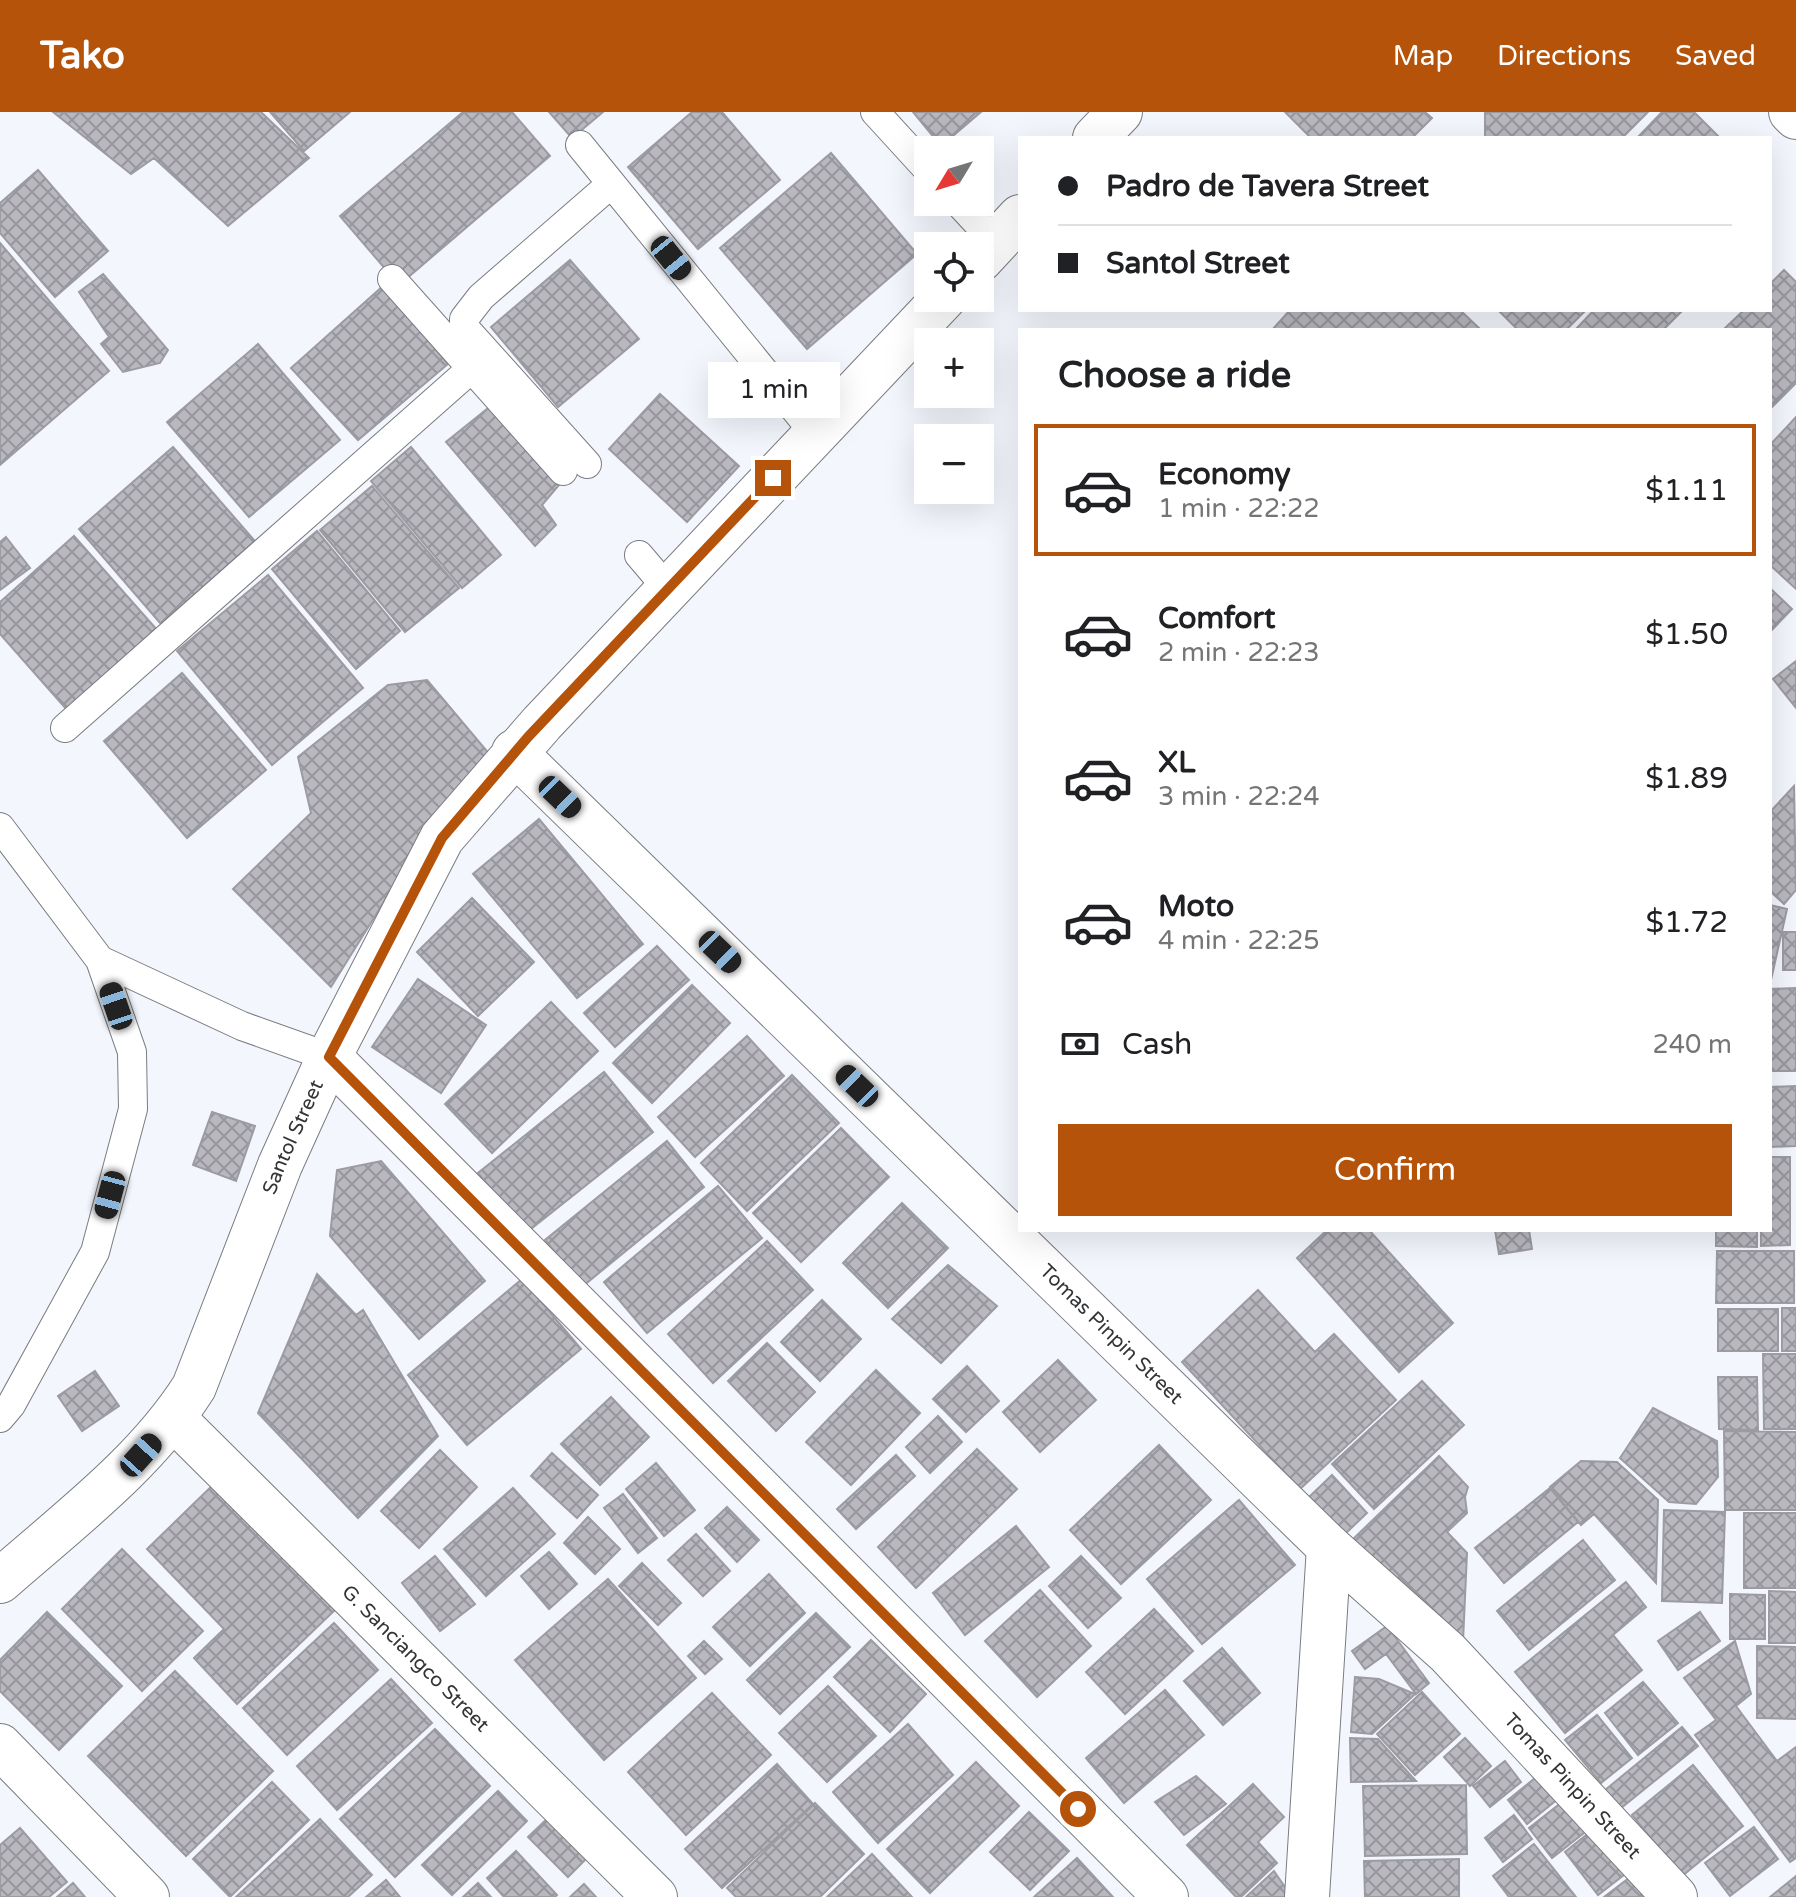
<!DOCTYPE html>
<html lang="en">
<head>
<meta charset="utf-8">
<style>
	body { margin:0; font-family:"Varela Round",sans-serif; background:#f6f6f6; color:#202124; height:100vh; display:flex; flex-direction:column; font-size:30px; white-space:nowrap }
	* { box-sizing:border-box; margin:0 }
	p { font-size:26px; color:#757577 }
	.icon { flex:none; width:44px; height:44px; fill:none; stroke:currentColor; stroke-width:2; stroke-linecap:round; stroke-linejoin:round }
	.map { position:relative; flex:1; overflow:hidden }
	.sheet { position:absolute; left:1018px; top:216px; width:754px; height:904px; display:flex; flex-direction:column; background:#fff; border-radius:0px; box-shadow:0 8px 32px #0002 }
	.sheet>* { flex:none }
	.banner { position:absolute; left:1018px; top:24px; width:754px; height:176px; border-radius:0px; box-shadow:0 8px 32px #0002; display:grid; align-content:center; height:176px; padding:0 40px; background:#fff }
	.needle { width:52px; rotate:232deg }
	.buttons { position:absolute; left:914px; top:24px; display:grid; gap:16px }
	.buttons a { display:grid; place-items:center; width:80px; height:80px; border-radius:0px; background:#fff; box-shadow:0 8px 32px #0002; font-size:40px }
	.end { position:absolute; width:36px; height:36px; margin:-18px; border:10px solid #b45309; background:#fff; box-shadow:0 0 0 4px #fff }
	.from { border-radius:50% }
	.bubble { position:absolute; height:56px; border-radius:0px; background:#fff; box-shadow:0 8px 32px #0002; font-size:26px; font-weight:600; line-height:56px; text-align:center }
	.car { position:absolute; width:24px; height:48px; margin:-24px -12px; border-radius:10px; box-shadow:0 0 6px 2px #0007; background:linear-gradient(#222 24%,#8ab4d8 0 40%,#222 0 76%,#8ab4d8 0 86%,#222 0) }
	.banner b { display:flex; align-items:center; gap:28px; height:76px; font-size:30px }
	.banner b+b { border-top:2px solid #e0e0e0 }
	.banner i { width:20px; height:20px; background:#202124 }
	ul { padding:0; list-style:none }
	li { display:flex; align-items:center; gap:24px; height:132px; margin:0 16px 12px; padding:0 24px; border:4px solid transparent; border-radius:0px }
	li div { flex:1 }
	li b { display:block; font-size:30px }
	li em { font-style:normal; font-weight:600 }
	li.current { border-color:#b45309 }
	li>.icon { width:72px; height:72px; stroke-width:1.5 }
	h2 { padding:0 40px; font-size:36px; line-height:96px }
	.pay { display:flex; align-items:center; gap:20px; height:88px; padding:0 40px; font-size:30px }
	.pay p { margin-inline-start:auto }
	.button { display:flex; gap:16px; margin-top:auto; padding:16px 40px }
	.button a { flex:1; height:92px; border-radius:0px; background:#b45309; color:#fff; font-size:32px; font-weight:600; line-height:92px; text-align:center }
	header { display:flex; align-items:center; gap:48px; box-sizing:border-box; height:112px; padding:0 40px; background:#b45309; color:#fff }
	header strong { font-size:38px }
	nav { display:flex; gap:44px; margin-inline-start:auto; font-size:28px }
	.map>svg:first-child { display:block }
	.building { fill:url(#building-cross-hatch); stroke:#9c9ba2; stroke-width:2 }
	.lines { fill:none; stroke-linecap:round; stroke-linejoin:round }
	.lane-casing { stroke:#797c81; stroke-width:30 }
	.street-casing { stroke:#797c81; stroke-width:46 }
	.secondary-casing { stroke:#797c81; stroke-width:46 }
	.lane { stroke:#fff; stroke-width:28 }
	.street { stroke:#fff; stroke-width:44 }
	.secondary { stroke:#fff; stroke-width:44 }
	.route { stroke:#b45309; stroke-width:10 }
	.labels { text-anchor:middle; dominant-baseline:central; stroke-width:6; stroke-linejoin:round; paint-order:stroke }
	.street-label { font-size:20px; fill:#323436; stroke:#fff }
</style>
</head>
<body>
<header>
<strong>Tako</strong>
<nav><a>Map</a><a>Directions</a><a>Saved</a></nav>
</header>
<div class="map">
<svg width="1796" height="1785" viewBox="0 0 1796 1785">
	<defs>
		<pattern id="building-cross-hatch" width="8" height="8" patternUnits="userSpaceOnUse" patternTransform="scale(2)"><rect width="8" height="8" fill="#b9b8bf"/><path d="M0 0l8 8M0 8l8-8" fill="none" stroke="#97969c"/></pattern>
	</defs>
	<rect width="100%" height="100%" fill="#f3f7fd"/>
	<!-- building -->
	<path class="building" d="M 53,0 L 261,0 L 309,46 L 228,114 L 154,46 L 131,62 Z
		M 270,0 L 350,0 L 304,39 Z
		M 463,0 L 512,0 L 550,44 L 399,173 L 340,104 Z
		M 549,0 L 603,0 L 572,26 Z
		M 692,0 L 722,0 L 780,68 L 698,137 L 628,55 Z
		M 913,0 L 981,0 L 941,34 Z
		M 1285,0 L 1425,0 L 1432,6 L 1412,26 L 1311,26 Z
		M 1485,0 L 1648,0 L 1622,26 L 1485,26 Z
		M 1662,0 L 1694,0 L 1720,26 L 1637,26 Z
		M 831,41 L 917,142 L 807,237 L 720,136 Z
		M 38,58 L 108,139 L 55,185 L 0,121 L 0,91 Z
		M 0,131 L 109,259 L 0,353 Z
		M 570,148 L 639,227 L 558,295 L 491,215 Z
		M 1784,158 L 1796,170 L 1796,271 L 1770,297 L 1770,218 L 1723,218 L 1744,198 L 1770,198 L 1770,172 Z
		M 103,162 L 168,238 L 160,251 L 123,260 L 101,232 L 109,225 L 79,180 Z
		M 383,174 L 448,252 L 358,328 L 291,256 Z
		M 1290,198 L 1460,198 L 1481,218 L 1272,218 Z
		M 1498,198 L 1586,198 L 1566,218 L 1518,218 Z
		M 1594,198 L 1683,198 L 1663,218 L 1575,218 Z
		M 258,232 L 340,328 L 249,405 L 167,310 Z
		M 660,282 L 739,354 L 687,410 L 609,337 Z
		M 492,293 L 559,373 L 542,393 L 556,413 L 535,434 L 446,330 Z
		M 1796,305 L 1796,477 L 1770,453 L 1770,333 Z
		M 173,335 L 255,429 L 161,512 L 79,417 Z
		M 411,335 L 501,443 L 462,476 L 371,369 Z
		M 372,374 L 459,476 L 405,520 L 320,418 Z
		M 317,419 L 400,519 L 356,557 L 272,457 Z
		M 74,424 L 158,519 L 68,599 L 0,522 L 0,490 Z
		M 6,425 L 30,456 L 0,478 L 0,430 Z
		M 268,463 L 363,576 L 272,653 L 177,539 Z
		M 1770,476 L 1792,497 L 1770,520 Z
		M 1796,549 L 1796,596 L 1773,567 Z
		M 182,561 L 266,658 L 187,726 L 104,629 Z
		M 427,568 L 496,650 L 423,727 L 331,875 L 233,777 L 311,701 L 298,645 L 388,573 Z
		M 1794,674 L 1796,778 L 1784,792 L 1770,779 L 1770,700 Z
		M 539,707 L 643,832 L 577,886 L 473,762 Z
		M 472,786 L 534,850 L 478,904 L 417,840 Z
		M 1770,793 L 1787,797 L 1771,868 L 1770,868 Z
		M 1783,820 L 1796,820 L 1796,858 L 1783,858 Z
		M 657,834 L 689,868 L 615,935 L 584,901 Z
		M 418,867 L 486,913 L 441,981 L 372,935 Z
		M 692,873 L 730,911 L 652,991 L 613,951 Z
		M 1796,876 L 1796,959 L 1770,959 L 1770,877 Z
		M 551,890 L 598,939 L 492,1041 L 445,992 Z
		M 747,924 L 784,964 L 695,1045 L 658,1005 Z
		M 604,960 L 653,1020 L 527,1120 L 478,1061 Z
		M 792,963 L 839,1011 L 747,1099 L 701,1051 Z
		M 1796,974 L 1796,1034 L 1770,1035 L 1770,975 Z
		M 212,1000 L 255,1014 L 236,1069 L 193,1053 Z
		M 841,1016 L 889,1065 L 801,1150 L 753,1101 Z
		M 667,1029 L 704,1075 L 583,1174 L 545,1128 Z
		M 1770,1045 L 1790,1045 L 1790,1133 L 1761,1134 L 1761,1118 L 1770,1118 Z
		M 381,1049 L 485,1169 L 419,1227 L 330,1124 L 337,1058 Z
		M 718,1074 L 762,1126 L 647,1221 L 604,1170 Z
		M 902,1091 L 948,1136 L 888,1196 L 843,1151 Z
		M 1327,1118 L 1369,1118 L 1453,1211 L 1399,1260 L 1297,1146 Z
		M 1495,1118 L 1529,1118 L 1532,1137 L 1499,1142 Z
		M 1716,1118 L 1757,1118 L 1757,1135 L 1716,1134 Z
		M 767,1129 L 813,1178 L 713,1271 L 668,1222 Z
		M 1717,1139 L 1794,1139 L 1794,1191 L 1716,1191 Z
		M 948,1153 L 997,1194 L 941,1251 L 892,1207 Z
		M 317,1162 L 356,1203 L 363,1198 L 438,1324 L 358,1406 L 258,1301 Z
		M 522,1167 L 581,1237 L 467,1333 L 408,1263 Z
		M 1258,1178 L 1315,1240 L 1334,1222 L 1396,1288 L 1300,1377 L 1182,1250 Z
		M 822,1188 L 861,1227 L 820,1269 L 781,1230 Z
		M 1782,1196 L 1796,1196 L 1796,1239 L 1782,1239 Z
		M 1718,1197 L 1778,1197 L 1778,1239 L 1718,1239 Z
		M 767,1231 L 815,1280 L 776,1319 L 728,1269 Z
		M 1763,1242 L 1796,1242 L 1796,1317 L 1764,1317 Z
		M 1058,1248 L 1096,1288 L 1040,1340 L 1003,1300 Z
		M 967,1254 L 999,1289 L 966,1320 L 933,1287 Z
		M 876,1258 L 920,1301 L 851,1373 L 806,1330 Z
		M 95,1259 L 119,1294 L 82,1319 L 58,1284 Z
		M 1718,1265 L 1757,1265 L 1758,1318 L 1719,1317 Z
		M 1422,1269 L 1464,1313 L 1374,1397 L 1332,1352 Z
		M 611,1285 L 649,1325 L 600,1373 L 561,1332 Z
		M 1653,1296 L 1717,1329 L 1718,1365 L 1696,1392 L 1669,1390 L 1620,1346 Z
		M 938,1304 L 962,1330 L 930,1361 L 906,1335 Z
		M 1724,1319 L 1796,1320 L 1796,1398 L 1725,1398 Z
		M 1159,1333 L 1211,1388 L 1121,1472 L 1070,1418 Z
		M 977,1337 L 1017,1377 L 916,1476 L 878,1435 Z
		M 440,1338 L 477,1375 L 419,1436 L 381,1399 Z
		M 552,1341 L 598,1383 L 577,1406 L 531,1364 Z
		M 896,1343 L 915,1364 L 856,1417 L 837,1397 Z
		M 1439,1344 L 1468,1375 L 1465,1385 L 1467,1401 L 1447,1420 L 1467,1441 L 1463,1530 L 1400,1466 L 1392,1473 L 1351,1429 Z
		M 1581,1349 L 1617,1350 L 1658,1388 L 1656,1471 L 1594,1402 L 1581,1413 L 1550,1375 Z
		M 656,1351 L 695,1398 L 664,1424 L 626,1377 Z
		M 1332,1363 L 1367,1401 L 1344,1423 L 1309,1385 Z
		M 215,1371 L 336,1497 L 237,1592 L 194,1546 L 224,1517 L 147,1437 Z
		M 513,1376 L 555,1422 L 486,1484 L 444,1437 Z
		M 1550,1376 L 1578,1410 L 1504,1471 L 1475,1436 Z
		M 623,1382 L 657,1426 L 638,1441 L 604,1396 Z
		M 1239,1388 L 1295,1453 L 1202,1532 L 1147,1467 Z
		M 727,1395 L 759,1428 L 737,1450 L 705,1416 Z
		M 1664,1398 L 1725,1400 L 1722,1491 L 1662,1489 Z
		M 1744,1401 L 1796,1401 L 1796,1476 L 1744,1476 Z
		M 588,1405 L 620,1437 L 595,1462 L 564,1431 Z
		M 1016,1414 L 1049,1455 L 965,1523 L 933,1481 Z
		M 696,1422 L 730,1459 L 703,1484 L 668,1448 Z
		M 1583,1428 L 1615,1468 L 1529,1538 L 1497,1499 Z
		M 122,1437 L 203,1519 L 142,1579 L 62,1497 Z
		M 549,1440 L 577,1472 L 549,1497 L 521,1464 Z
		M 435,1444 L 475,1492 L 440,1519 L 402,1471 Z
		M 1081,1444 L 1121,1486 L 1088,1516 L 1049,1474 Z
		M 642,1451 L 681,1491 L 658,1513 L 619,1474 Z
		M 769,1462 L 805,1501 L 750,1554 L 713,1515 Z
		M 608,1467 L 696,1566 L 604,1648 L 515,1548 Z
		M 1626,1470 L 1646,1495 L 1613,1523 L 1642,1558 L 1565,1621 L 1515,1560 Z
		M 1040,1478 L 1091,1534 L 1037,1585 L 985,1529 Z
		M 1769,1479 L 1796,1480 L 1796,1531 L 1769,1531 Z
		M 1730,1482 L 1765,1483 L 1765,1527 L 1730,1527 Z
		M 1154,1497 L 1193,1539 L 1125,1602 L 1086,1560 Z
		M 47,1500 L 122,1574 L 59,1638 L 0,1579 L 0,1548 Z
		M 1700,1500 L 1720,1529 L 1678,1558 L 1658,1529 Z
		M 816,1501 L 850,1535 L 780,1602 L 747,1568 Z
		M 334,1511 L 378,1558 L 287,1643 L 243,1596 Z
		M 1387,1514 L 1429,1571 L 1416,1582 L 1386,1542 L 1365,1557 L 1352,1539 Z
		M 871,1528 L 926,1582 L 890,1620 L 834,1565 Z
		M 704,1529 L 722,1547 L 705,1562 L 688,1544 Z
		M 1735,1529 L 1751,1582 L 1736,1594 L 1777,1649 L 1796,1635 L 1796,1746 L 1790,1750 L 1695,1623 L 1716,1608 L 1684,1566 Z
		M 1757,1534 L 1796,1535 L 1796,1607 L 1757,1606 Z
		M 1222,1536 L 1260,1581 L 1223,1613 L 1184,1569 Z
		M 175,1559 L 273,1659 L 186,1744 L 88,1644 Z
		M 1355,1565 L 1379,1567 L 1415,1582 L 1372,1622 L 1351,1620 Z
		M 391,1567 L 432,1611 L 337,1698 L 297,1654 Z
		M 1643,1570 L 1678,1611 L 1638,1643 L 1605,1601 Z
		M 828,1574 L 876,1624 L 827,1670 L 779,1621 Z
		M 1165,1578 L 1204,1623 L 1124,1691 L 1086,1646 Z
		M 1422,1580 L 1460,1622 L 1415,1663 L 1377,1622 Z
		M 712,1581 L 771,1643 L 686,1723 L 628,1660 Z
		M 1597,1603 L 1632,1646 L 1601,1671 L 1565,1628 Z
		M 908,1612 L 953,1663 L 878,1731 L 833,1680 Z
		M 1682,1615 L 1698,1634 L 1621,1696 L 1605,1678 Z
		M 435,1617 L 490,1674 L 395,1765 L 340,1707 Z
		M 1350,1626 L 1378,1627 L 1416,1669 L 1351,1670 Z
		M 1465,1626 L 1491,1654 L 1470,1674 L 1444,1645 Z
		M 1505,1649 L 1521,1670 L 1490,1695 L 1473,1674 Z
		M 976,1650 L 1019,1694 L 930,1781 L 887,1737 Z
		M 777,1652 L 813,1692 L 722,1776 L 685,1737 Z
		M 1693,1653 L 1743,1714 L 1682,1764 L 1632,1703 Z
		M 1540,1662 L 1559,1686 L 1527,1712 L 1508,1688 Z
		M 1196,1664 L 1226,1692 L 1184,1723 L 1155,1690 Z
		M 272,1670 L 309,1708 L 230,1785 L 193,1747 Z
		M 1253,1672 L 1284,1705 L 1258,1730 L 1277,1751 L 1241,1785 L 1236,1785 L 1187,1733 Z
		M 1466,1673 L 1467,1742 L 1365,1744 L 1363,1674 Z
		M 498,1679 L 527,1709 L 452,1783 L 422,1753 Z
		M 1566,1687 L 1589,1717 L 1552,1746 L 1529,1716 Z
		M 815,1691 L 864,1742 L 820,1785 L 736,1785 L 727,1776 Z
		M 1029,1700 L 1069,1739 L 1030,1778 L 990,1740 Z
		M 1514,1703 L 1532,1727 L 1503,1750 L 1485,1726 Z
		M 550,1704 L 590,1743 L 568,1765 L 528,1725 Z
		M 320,1707 L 372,1763 L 348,1785 L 236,1785 Z
		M 1754,1715 L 1778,1747 L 1730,1784 L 1705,1751 Z
		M 20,1716 L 67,1770 L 49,1785 L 0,1785 L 0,1733 Z
		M 1595,1716 L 1629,1759 L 1598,1783 L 1565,1740 Z
		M 1534,1732 L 1576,1785 L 1509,1785 L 1493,1764 Z
		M 516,1739 L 557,1783 L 555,1785 L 504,1785 L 487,1766 Z
		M 872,1742 L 912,1785 L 827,1785 Z
		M 1077,1746 L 1113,1785 L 1034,1785 Z
		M 1459,1747 L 1459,1785 L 1365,1785 L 1364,1749 Z
		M 1274,1759 L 1287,1778 L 1287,1785 L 1246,1785 Z
		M 1633,1763 L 1650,1785 L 1604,1785 Z
		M 1796,1764 L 1796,1785 L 1770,1785 Z
		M 386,1768 L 400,1785 L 366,1785 Z
		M 73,1771 L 85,1785 L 57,1785 Z
		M 478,1771 L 491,1785 L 463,1785 Z
		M 584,1772 L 596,1785 L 570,1785 Z"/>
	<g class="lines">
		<defs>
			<path id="lane" d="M 875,0 L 928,58
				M 580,33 L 815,322
				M 958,90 L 996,131
				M 392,167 L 563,359
				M 587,352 L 464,215 L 464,207 L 481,185 L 611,72
				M 639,443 L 667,476
				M 65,616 L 471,257
				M 0,715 L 100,848 L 132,940 L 133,997 L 95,1140 L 11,1293 L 0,1306
				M 100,848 L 242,914 L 329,945"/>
			<g id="street">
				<path id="s1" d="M 514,640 L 1329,1435 L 1448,1541 L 1675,1785"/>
				<path d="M 329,945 L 1166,1785"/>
				<path id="s2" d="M 174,1307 L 655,1785"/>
				<path d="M 0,1634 L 147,1785"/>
				<path d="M 1307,1785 L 1329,1435"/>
			</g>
			<g id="secondary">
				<path d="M 1791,0 L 1796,5"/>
				<path d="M 1095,26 L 1120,0"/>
				<path d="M 980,148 L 1020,105"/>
				<path id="s3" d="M 0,1469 C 68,1409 145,1352 194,1275 L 280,1053 L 329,945 L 442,726 L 542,611 L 944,186"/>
			</g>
		</defs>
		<!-- lane casing -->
		<use href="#lane" class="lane-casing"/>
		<!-- street casing -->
		<use href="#street" class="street-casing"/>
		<!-- secondary casing -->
		<use href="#secondary" class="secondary-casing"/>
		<!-- lane -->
		<use href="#lane" class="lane"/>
		<!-- street -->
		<use href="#street" class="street"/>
		<!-- secondary -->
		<use href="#secondary" class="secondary"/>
	</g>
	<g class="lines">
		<!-- route -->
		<path class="route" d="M 773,366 L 528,625 L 442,726 L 329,945 L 1078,1697"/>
	</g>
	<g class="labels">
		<!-- street labels -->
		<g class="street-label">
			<text stroke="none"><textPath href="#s3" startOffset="544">Santol Street</textPath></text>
			<text stroke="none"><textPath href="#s1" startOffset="834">Tomas Pinpin Street</textPath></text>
			<text stroke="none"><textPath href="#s2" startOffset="340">G. Sanciangco Street</textPath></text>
			<text stroke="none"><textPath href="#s1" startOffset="1480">Tomas Pinpin Street</textPath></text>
		</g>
	</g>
</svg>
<div class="buttons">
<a><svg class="needle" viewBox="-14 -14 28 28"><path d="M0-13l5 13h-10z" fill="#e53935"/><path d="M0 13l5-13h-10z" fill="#757577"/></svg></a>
<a><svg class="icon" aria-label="locate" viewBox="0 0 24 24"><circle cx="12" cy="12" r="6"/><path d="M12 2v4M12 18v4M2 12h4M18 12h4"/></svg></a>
<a>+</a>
<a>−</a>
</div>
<i class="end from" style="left:1078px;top:1697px"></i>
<i class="end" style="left:773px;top:366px"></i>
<div class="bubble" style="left:708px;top:250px;width:132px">1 min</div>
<i class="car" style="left:671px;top:146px;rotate:141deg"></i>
<i class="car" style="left:560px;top:685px;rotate:134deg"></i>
<i class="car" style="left:720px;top:840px;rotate:134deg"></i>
<i class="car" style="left:116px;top:894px;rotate:341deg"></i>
<i class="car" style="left:857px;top:974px;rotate:314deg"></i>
<i class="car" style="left:110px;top:1083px;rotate:195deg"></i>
<i class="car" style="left:141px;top:1343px;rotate:42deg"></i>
<div class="banner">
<b><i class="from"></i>Padro de Tavera Street</b>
<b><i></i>Santol Street</b>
</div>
<section class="sheet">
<h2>Choose a ride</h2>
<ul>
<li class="current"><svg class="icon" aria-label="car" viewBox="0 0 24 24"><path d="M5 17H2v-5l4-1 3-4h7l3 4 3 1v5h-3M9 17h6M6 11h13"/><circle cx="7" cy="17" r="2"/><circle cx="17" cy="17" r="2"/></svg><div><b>Economy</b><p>1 min · 22:22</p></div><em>$1.11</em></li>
<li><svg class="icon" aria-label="car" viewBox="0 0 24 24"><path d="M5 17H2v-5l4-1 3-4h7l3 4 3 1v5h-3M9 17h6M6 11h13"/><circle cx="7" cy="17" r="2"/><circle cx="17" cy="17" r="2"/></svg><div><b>Comfort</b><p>2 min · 22:23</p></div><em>$1.50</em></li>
<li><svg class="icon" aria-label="car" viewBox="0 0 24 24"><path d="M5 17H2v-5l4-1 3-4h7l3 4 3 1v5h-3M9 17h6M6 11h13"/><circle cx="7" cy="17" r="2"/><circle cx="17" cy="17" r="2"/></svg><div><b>XL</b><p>3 min · 22:24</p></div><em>$1.89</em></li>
<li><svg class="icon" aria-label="car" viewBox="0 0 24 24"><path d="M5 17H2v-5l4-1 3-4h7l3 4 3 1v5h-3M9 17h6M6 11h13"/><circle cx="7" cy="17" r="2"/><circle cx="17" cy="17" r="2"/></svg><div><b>Moto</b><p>4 min · 22:25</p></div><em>$1.72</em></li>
</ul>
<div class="pay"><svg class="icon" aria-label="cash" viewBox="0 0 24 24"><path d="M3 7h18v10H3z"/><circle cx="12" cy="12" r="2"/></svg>Cash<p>240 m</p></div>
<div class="button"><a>Confirm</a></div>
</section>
</div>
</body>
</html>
